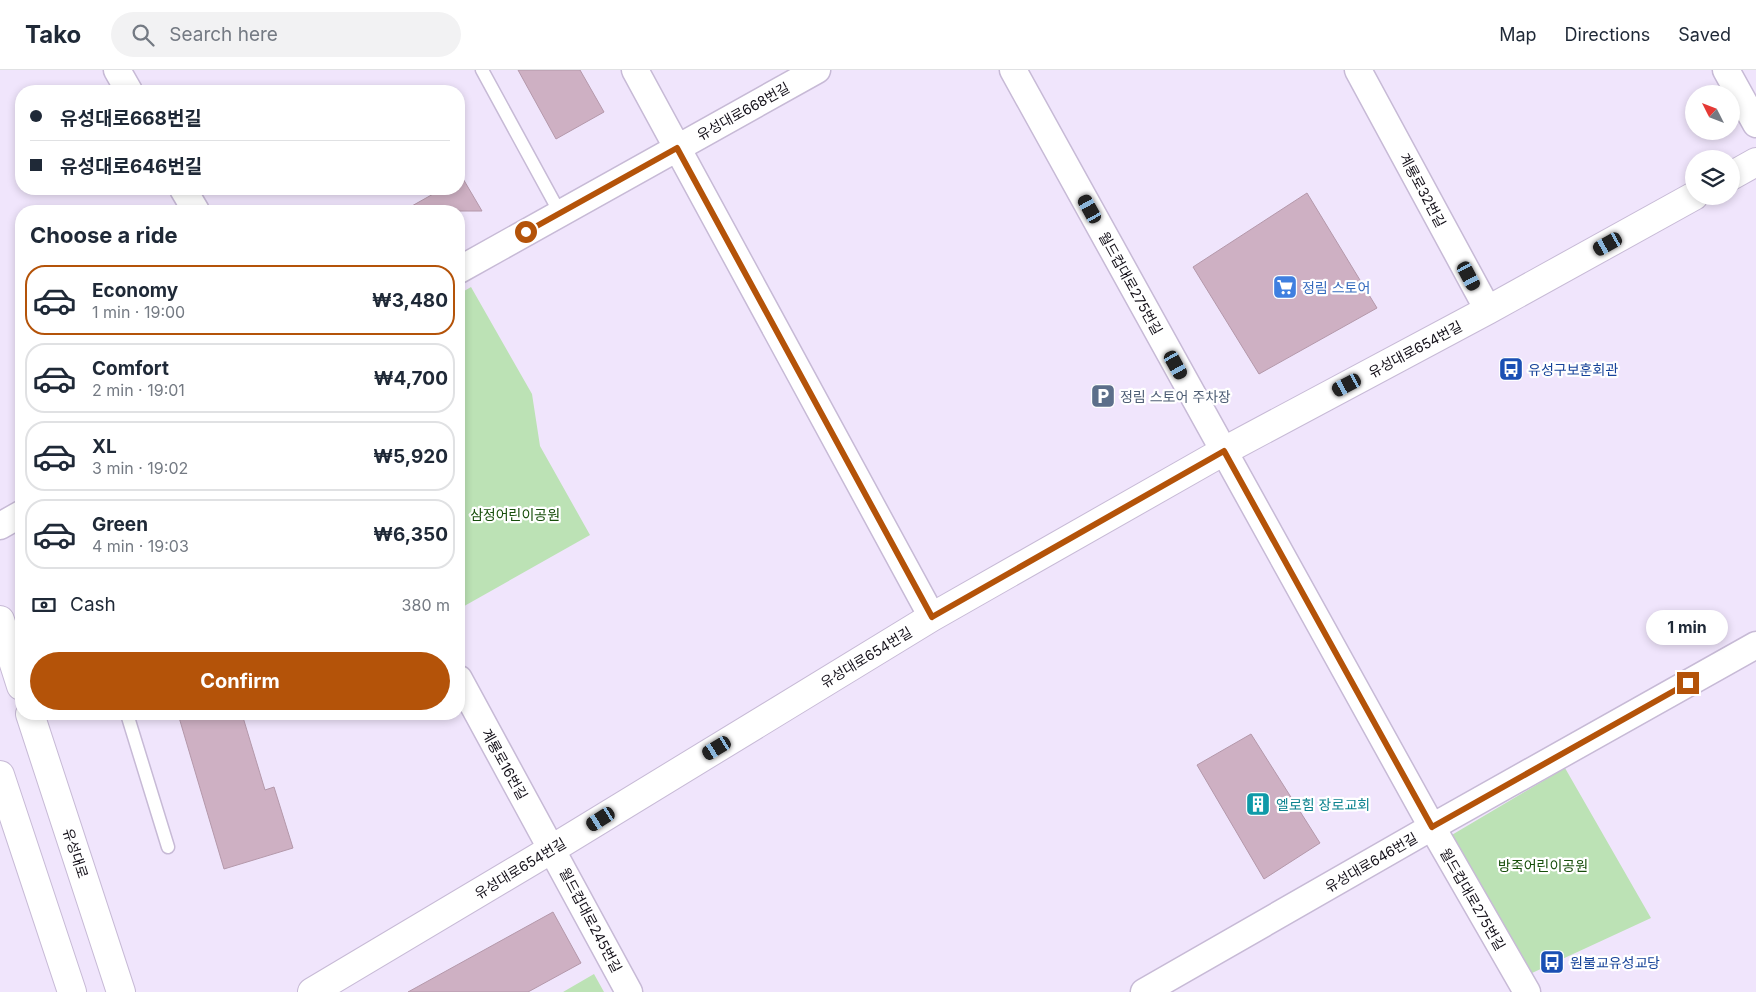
<!DOCTYPE html>
<html lang="en">
<head>
<meta charset="utf-8">
<style>
	body { margin:0; font-family:Inter,"Noto Sans KR",sans-serif; background:#f2f2f3; color:#1f2937; height:100vh; display:flex; flex-direction:column; font-size:19px; white-space:nowrap }
	* { box-sizing:border-box; margin:0 }
	p { font-size:16px; color:#747a83 }
	.icon { flex:none; width:28px; height:28px; fill:none; stroke:currentColor; stroke-width:2; stroke-linecap:round; stroke-linejoin:round }
	.map { position:relative; flex:1; overflow:hidden }
	.drawer { position:absolute; left:15px; top:135px; width:450px; height:515px; display:flex; flex-direction:column; background:#fff; border-radius:20px; box-shadow:0 2px 8px #0003 }
	.drawer>* { flex:none }
	.guide { position:absolute; left:15px; top:15px; width:450px; height:110px; border-radius:20px; box-shadow:0 2px 8px #0003; display:grid; align-content:center; height:110px; padding:0 15px; background:#fff }
	.needle { width:32px; rotate:312deg }
	.controls { position:absolute; left:1685px; top:15px; display:grid; gap:10px }
	.controls a { display:grid; place-items:center; width:55px; height:55px; border-radius:50%; background:#fff; box-shadow:0 2px 8px #0003; font-size:25px }
	.end { position:absolute; width:22px; height:22px; margin:-11px; border:6px solid #b45309; background:#fff; box-shadow:0 0 0 2px #fff }
	.from { border-radius:50% }
	.bubble { position:absolute; height:35px; border-radius:18px; background:#fff; box-shadow:0 2px 8px #0003; font-size:16px; font-weight:700; line-height:35px; text-align:center }
	.car { position:absolute; width:15px; height:30px; margin:-15px -8px; border-radius:6px; box-shadow:0 0 4px 1px #0007; background:linear-gradient(#222 24%,#8ab4d8 0 40%,#222 0 76%,#8ab4d8 0 86%,#222 0) }
	.guide b { display:flex; align-items:center; gap:18px; height:48px; font-size:19px }
	.guide b+b { border-top:1px solid #e0e1e3 }
	.guide i { width:12px; height:12px; background:#1f2937 }
	ul { padding:0; list-style:none }
	li { display:flex; align-items:center; gap:15px; height:70px; margin:0 10px 8px; padding:0 5px; border:2px solid #e0e1e3; border-radius:20px }
	li div { flex:1 }
	li b { display:block; font-size:19px }
	li em { font-style:normal; font-weight:700 }
	li.selected { border-color:#b45309 }
	li>.icon { width:45px; height:45px; stroke-width:1.5 }
	h2 { padding:0 15px; font-size:22px; line-height:60px }
	.pay { display:flex; align-items:center; gap:12px; height:55px; padding:0 15px; font-size:19px }
	.pay p { margin-inline-start:auto }
	.primary-button { display:flex; gap:10px; margin-top:auto; padding:10px 15px }
	.primary-button a { flex:1; height:58px; border-radius:30px; background:#b45309; color:#fff; font-size:20px; font-weight:700; line-height:58px; text-align:center }
	header { display:flex; align-items:center; gap:30px; box-sizing:border-box; height:70px; padding:0 25px; background:#fff; border-bottom:1px solid #e0e1e3 }
	header strong { font-size:24px }
	nav { display:flex; gap:28px; margin-inline-start:auto; font-size:18px }
	.search { width:350px; height:45px; background:#f2f2f3; display:flex; align-items:center; gap:12px; box-sizing:border-box; padding:0 18px; border-radius:28px; color:#747a83; font-size:19px }
	.map>svg:first-child { display:block }
	.green { fill:#bce2b5 }
	.building { fill:#ceb0c3; stroke:#b498aa }
	.lines { fill:none; stroke-linecap:round; stroke-linejoin:round }
	.lane-casing { stroke:#c7bad6; stroke-width:15 }
	.street-casing { stroke:#c7bad6; stroke-width:29 }
	.secondary-casing { stroke:#c7bad6; stroke-width:30 }
	.lane { stroke:#fff; stroke-width:12 }
	.street { stroke:#fff; stroke-width:26 }
	.secondary { stroke:#fff; stroke-width:28 }
	.route { stroke:#b45309; stroke-width:6 }
	.labels { text-anchor:middle; dominant-baseline:central; stroke-width:4.5; stroke-linejoin:round; paint-order:stroke }
	.street-label { font-size:14px; fill:#141019; stroke:#fff }
	.shop-label { font-size:14px; fill:#366cbe; stroke:#fff; text-anchor:start }
	.transit-label { font-size:14px; fill:#164399; stroke:#fff; text-anchor:start }
	.service-label { font-size:14px; fill:#4e5e75; stroke:#fff; text-anchor:start }
	.park-label { font-size:14px; fill:#174e0b; stroke:#fff }
	.culture-label { font-size:14px; fill:#0d838f; stroke:#fff; text-anchor:start }
</style>
</head>
<body>
<header>
<strong>Tako</strong>
<div class="search"><svg class="icon" aria-label="search" viewBox="0 0 24 24"><circle cx="10" cy="10" r="6"/><path d="M15 15l6 6"/></svg>Search here</div>
<nav><a>Map</a><a>Directions</a><a>Saved</a></nav>
</header>
<div class="map">
<svg width="1756" height="922" viewBox="0 0 1756 922">
	<rect width="100%" height="100%" fill="#f0e5fc"/>
	<!-- green -->
	<path class="green" d="M 471,217 L 532,324 L 540,376 L 590,465 L 459,539 L 459,224 Z
		M 1565,698 L 1651,848 L 1532,903 L 1445,769 Z
		M 594,904 L 604,922 L 563,922 Z"/>
	<!-- building -->
	<path class="building" d="M 518,0 L 580,0 L 604,42 L 556,69 Z
		M 462,107 L 482,141 L 403,141 L 442,119 L 459,119 L 459,109 Z
		M 1307,123 L 1377,238 L 1259,304 L 1193,197 Z
		M 178,644 L 242,644 L 265,720 L 274,717 L 293,778 L 224,799 Z
		M 1251,664 L 1320,773 L 1264,809 L 1197,695 Z
		M 553,842 L 581,893 L 528,922 L 408,922 Z"/>
	<g class="lines">
		<defs>
			<path id="lane" d="M 482,0 L 560,143
				M 127,644 L 168,777"/>
			<path id="street" d="M 117,0 L 129,21
				M 635,0 L 932,547
				M 1013,0 L 1432,757 L 1527,922
				M 1358,0 L 1488,240
				M 1726,0 L 1756,54
				M 183,119 L 196,141
				M 459,200 L 817,0
				M 0,456 L 21,444
				M 459,609 L 629,922
				M 1144,922 L 1432,757 L 1756,575"/>
			<path id="secondary" d="M 1731,106 L 1756,92
				M 0,550 L 21,616
				M 30,644 L 121,922
				M 0,705 L 72,922
				M 312,922 L 552,779 L 932,547 L 1224,381 L 1488,240 L 1694,126"/>
		</defs>
		<!-- lane casing -->
		<use href="#lane" class="lane-casing"/>
		<!-- street casing -->
		<use href="#street" class="street-casing"/>
		<!-- secondary casing -->
		<use href="#secondary" class="secondary-casing"/>
		<!-- lane -->
		<use href="#lane" class="lane"/>
		<!-- street -->
		<use href="#street" class="street"/>
		<!-- secondary -->
		<use href="#secondary" class="secondary"/>
	</g>
	<g class="lines">
		<!-- route -->
		<path class="route" d="M 526,162 L 677,78 L 932,547 L 1224,381 L 1432,757 L 1688,613"/>
	</g>
	<!-- icons -->
	<defs>
		<symbol id="supermarket-square" viewBox="-11 -11 22 22"><rect x="-9" y="-9" width="18" height="18" rx="4" fill="#3f7fe0" stroke="#fff"/><path d="M-6-5.5h2.5l.6 2H6L4.5 2H-2.5L-4.4-4H-6ZM-1.5 3.2a1.3 1.3 0 1 0 .1 0ZM3 3.2a1.3 1.3 0 1 0 .1 0Z" fill="#fff"/></symbol>
		<symbol id="bus-square" viewBox="-11 -11 22 22"><rect x="-9" y="-9" width="18" height="18" rx="4" fill="#1a4fb4" stroke="#fff"/><path d="M-5-6H5V4H4V6H2V4H-2V6H-4V4H-5ZM-3.5-4V0h7V-4ZM-3.5 1.2v1.5H-2V1.2ZM2 1.2v1.5H3.5V1.2Z" fill="#fff"/></symbol>
		<symbol id="parking-square" viewBox="-11 -11 22 22"><rect x="-9" y="-9" width="18" height="18" rx="4" fill="#5c6f8a" stroke="#fff"/><path d="M-3.5-5.5H1a3.5 3.5 0 0 1 0 7H-1V5.5H-3.5ZM-1-3.4V-.6H.8a1.4 1.4 0 0 0 0-2.8Z" fill="#fff"/></symbol>
		<symbol id="building-square" viewBox="-11 -11 22 22"><rect x="-9" y="-9" width="18" height="18" rx="4" fill="#0f9aa8" stroke="#fff"/><path d="M-4-6H4V6H1V3H-1V6H-4ZM-2.5-4.3h1.7v1.8h-1.7ZM.8-4.3h1.7v1.8H.8ZM-2.5-1h1.7V.8h-1.7ZM.8-1h1.7V.8H.8Z" fill="#fff"/></symbol>
	</defs>
	<g fill-rule="evenodd">
		<use href="#supermarket-square" x="1271" y="203" width="28" height="28"/>
		<use href="#bus-square" x="1497" y="285" width="28" height="28"/>
		<use href="#parking-square" x="1089" y="312" width="28" height="28"/>
		<use href="#building-square" x="1244" y="720" width="28" height="28"/>
		<use href="#bus-square" x="1538" y="878" width="28" height="28"/>
	</g>
	<g class="labels">
		<!-- street labels -->
		<g class="street-label">
			<text transform="translate(743 41) rotate(-29)">유성대로668번길</text>
			<text transform="translate(1423 120) rotate(62)">계룡로32번길</text>
			<text transform="translate(1131 213) rotate(61)">월드컵대로275번길</text>
			<text transform="translate(1415 279) rotate(-28)">유성대로654번길</text>
			<text transform="translate(866 587) rotate(-31)">유성대로654번길</text>
			<text transform="translate(505 694) rotate(61)">계룡로16번길</text>
			<text transform="translate(76 783) rotate(72)">유성대로</text>
			<text transform="translate(1371 792) rotate(-30)">유성대로646번길</text>
			<text transform="translate(520 798) rotate(-31)">유성대로654번길</text>
			<text transform="translate(1473 829) rotate(60)">월드컵대로275번길</text>
			<text transform="translate(591 850) rotate(62)">월드컵대로245번길</text>
		</g>
		<!-- shop labels -->
		<g class="shop-label">
			<text x="1302" y="217">정림 스토어</text>
		</g>
		<!-- transit labels -->
		<g class="transit-label">
			<text x="1528" y="299">유성구보훈회관</text>
			<text x="1570" y="892">원불교유성교당</text>
		</g>
		<!-- service labels -->
		<g class="service-label">
			<text x="1120" y="326">정림 스토어 주차장</text>
		</g>
		<!-- park labels -->
		<g class="park-label">
			<text x="515" y="444">삼정어린이공원</text>
			<text x="1543" y="795">방죽어린이공원</text>
		</g>
		<!-- culture labels -->
		<g class="culture-label">
			<text x="1276" y="734">엘로힘 장로교회</text>
		</g>
	</g>
</svg>
<div class="controls">
<a><svg class="needle" viewBox="-14 -14 28 28"><path d="M0-13l5 13h-10z" fill="#e53935"/><path d="M0 13l5-13h-10z" fill="#747a83"/></svg></a>
<a><svg class="icon" aria-label="layers" viewBox="0 0 24 24"><path d="M12 4l9 5-9 5-9-5zM3 14l9 5 9-5"/></svg></a>
</div>
<i class="end from" style="left:526px;top:162px"></i>
<i class="end" style="left:1688px;top:613px"></i>
<div class="bubble" style="left:1646px;top:540px;width:82px">1 min</div>
<i class="car" style="left:1090px;top:139px;rotate:331deg"></i>
<i class="car" style="left:1608px;top:174px;rotate:241deg"></i>
<i class="car" style="left:1469px;top:206px;rotate:152deg"></i>
<i class="car" style="left:1176px;top:295px;rotate:151deg"></i>
<i class="car" style="left:1347px;top:315px;rotate:242deg"></i>
<i class="car" style="left:717px;top:678px;rotate:239deg"></i>
<i class="car" style="left:601px;top:749px;rotate:238deg"></i>
<div class="guide">
<b><i class="from"></i>유성대로668번길</b>
<b><i></i>유성대로646번길</b>
</div>
<section class="drawer">
<h2>Choose a ride</h2>
<ul>
<li class="selected"><svg class="icon" aria-label="car" viewBox="0 0 24 24"><path d="M5 17H2v-5l4-1 3-4h7l3 4 3 1v5h-3M9 17h6M6 11h13"/><circle cx="7" cy="17" r="2"/><circle cx="17" cy="17" r="2"/></svg><div><b>Economy</b><p>1 min · 19:00</p></div><em>₩3,480</em></li>
<li><svg class="icon" aria-label="car" viewBox="0 0 24 24"><path d="M5 17H2v-5l4-1 3-4h7l3 4 3 1v5h-3M9 17h6M6 11h13"/><circle cx="7" cy="17" r="2"/><circle cx="17" cy="17" r="2"/></svg><div><b>Comfort</b><p>2 min · 19:01</p></div><em>₩4,700</em></li>
<li><svg class="icon" aria-label="car" viewBox="0 0 24 24"><path d="M5 17H2v-5l4-1 3-4h7l3 4 3 1v5h-3M9 17h6M6 11h13"/><circle cx="7" cy="17" r="2"/><circle cx="17" cy="17" r="2"/></svg><div><b>XL</b><p>3 min · 19:02</p></div><em>₩5,920</em></li>
<li><svg class="icon" aria-label="car" viewBox="0 0 24 24"><path d="M5 17H2v-5l4-1 3-4h7l3 4 3 1v5h-3M9 17h6M6 11h13"/><circle cx="7" cy="17" r="2"/><circle cx="17" cy="17" r="2"/></svg><div><b>Green</b><p>4 min · 19:03</p></div><em>₩6,350</em></li>
</ul>
<div class="pay"><svg class="icon" aria-label="cash" viewBox="0 0 24 24"><path d="M3 7h18v10H3z"/><circle cx="12" cy="12" r="2"/></svg>Cash<p>380 m</p></div>
<div class="primary-button"><a>Confirm</a></div>
</section>
</div>
</body>
</html>
